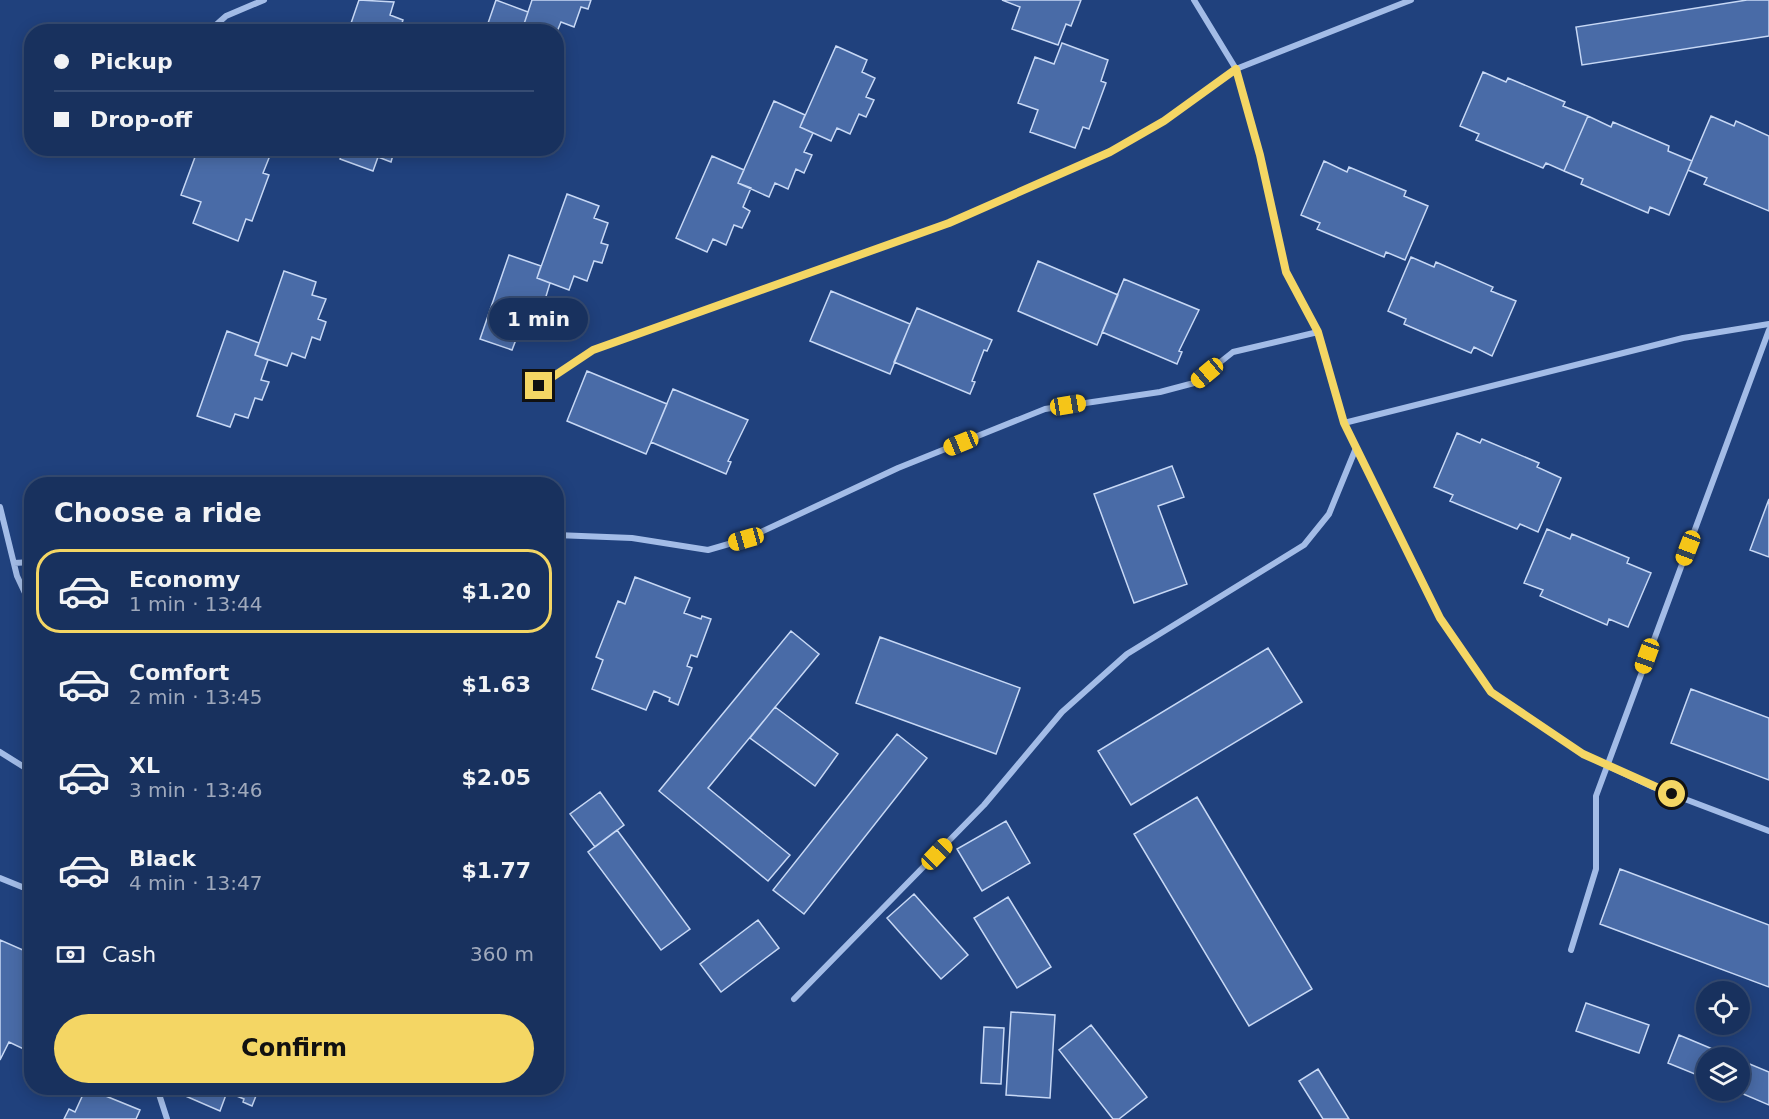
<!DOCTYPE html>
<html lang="en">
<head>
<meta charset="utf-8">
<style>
	body { margin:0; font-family:"DejaVu Sans",sans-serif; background:#213964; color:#f1f3f6; height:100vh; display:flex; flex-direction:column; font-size:22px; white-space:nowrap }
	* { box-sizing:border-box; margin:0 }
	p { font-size:20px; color:#9fa9bc }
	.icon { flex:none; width:33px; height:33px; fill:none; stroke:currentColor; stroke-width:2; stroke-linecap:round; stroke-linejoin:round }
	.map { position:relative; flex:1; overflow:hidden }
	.details { position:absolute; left:24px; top:477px; width:540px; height:618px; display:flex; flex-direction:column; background:#18315e; border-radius:24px; box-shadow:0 3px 15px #0003,0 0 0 2px #364c73 }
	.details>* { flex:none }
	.banner { position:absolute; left:24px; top:24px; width:540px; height:132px; border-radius:24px; box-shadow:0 3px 15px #0003,0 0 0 2px #364c73; display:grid; align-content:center; height:132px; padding:0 30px; background:#18315e }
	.buttons { position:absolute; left:1696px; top:981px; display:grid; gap:12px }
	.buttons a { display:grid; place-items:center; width:54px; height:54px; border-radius:50%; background:#18315e; box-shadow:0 3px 15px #0003,0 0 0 2px #364c73; font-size:30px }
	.end { position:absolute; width:27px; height:27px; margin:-14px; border:8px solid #f4d664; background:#111; box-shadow:0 0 0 3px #111 }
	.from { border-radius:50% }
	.bubble { position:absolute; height:42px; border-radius:21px; background:#18315e; box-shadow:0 3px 15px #0003,0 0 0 2px #364c73; font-size:20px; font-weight:700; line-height:42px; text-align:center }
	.car { position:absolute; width:18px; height:36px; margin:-18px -9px; border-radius:8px; box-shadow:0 0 4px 2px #0007; background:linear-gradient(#f5c518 24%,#345 0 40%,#f5c518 0 76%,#345 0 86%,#f5c518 0) }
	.banner b { display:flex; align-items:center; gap:21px; height:57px; font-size:22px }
	.banner b+b { border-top:2px solid #364c73 }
	.banner i { width:15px; height:15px; background:#f1f3f6 }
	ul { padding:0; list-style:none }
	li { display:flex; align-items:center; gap:18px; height:84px; margin:0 12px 9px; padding:0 18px; border:3px solid transparent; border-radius:24px }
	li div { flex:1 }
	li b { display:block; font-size:22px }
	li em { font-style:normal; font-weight:700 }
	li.selected { border-color:#f4d664 }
	li>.icon { width:54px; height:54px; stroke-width:1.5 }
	h2 { padding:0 30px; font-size:27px; line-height:72px }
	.pay { display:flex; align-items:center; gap:15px; height:66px; padding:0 30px; font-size:22px }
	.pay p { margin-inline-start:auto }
	.primary-button { display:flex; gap:12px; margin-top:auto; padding:12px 30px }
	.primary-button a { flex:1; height:69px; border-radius:36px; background:#f4d664; color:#111; font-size:24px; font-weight:700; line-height:69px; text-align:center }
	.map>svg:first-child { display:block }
	.building { fill:#496ba7; stroke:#c7d8f5; stroke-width:1.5 }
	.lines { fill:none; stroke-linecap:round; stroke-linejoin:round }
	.minor { stroke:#a3bce7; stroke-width:6 }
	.route { stroke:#f4d664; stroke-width:8 }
</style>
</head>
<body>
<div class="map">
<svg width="1769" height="1119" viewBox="0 0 1769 1119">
	<rect width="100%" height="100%" fill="#20417d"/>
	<!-- building -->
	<path class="building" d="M 359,0 L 394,2 L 390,15 L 403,20 L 399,32 L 348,32 Z
		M 496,0 L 528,12 L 524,24 L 537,29 L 536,32 L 485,32 Z
		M 532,0 L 591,0 L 588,9 L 581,7 L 574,27 L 561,22 L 556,34 L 524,24 Z
		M 1002,0 L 1081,0 L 1071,26 L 1066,24 L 1058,45 L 1012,29 L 1020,7 Z
		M 1747,0 L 1769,0 L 1769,36 L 1582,65 L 1576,27 Z
		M 1062,43 L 1108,60 L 1101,81 L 1106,83 L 1089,129 L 1083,127 L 1075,148 L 1030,132 L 1038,110 L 1018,103 L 1035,57 L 1054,64 Z
		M 836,46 L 867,60 L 862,72 L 875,78 L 866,97 L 874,100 L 866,117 L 859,114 L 850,134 L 837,128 L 831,141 L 800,127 Z
		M 1483,72 L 1506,82 L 1508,78 L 1565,102 L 1563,106 L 1588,116 L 1564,171 L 1546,163 L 1543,168 L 1476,140 L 1479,134 L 1460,126 Z
		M 774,101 L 805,115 L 800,127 L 813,133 L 804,152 L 812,155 L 804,173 L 796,169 L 788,189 L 775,183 L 769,197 L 738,183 Z
		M 1588,116 L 1611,127 L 1613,122 L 1669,146 L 1668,151 L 1692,161 L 1669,215 L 1650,207 L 1648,213 L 1581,184 L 1583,179 L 1564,171 Z
		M 1711,116 L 1734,126 L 1736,121 L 1769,136 L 1769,211 L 1704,184 L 1707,178 L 1688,170 Z
		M 220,148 L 260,148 L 271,153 L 263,173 L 269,175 L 252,221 L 246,219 L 238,241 L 193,223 L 201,202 L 181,195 L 198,149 L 218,156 Z
		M 343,148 L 395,148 L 391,162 L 378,157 L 373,171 L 340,159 Z
		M 712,156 L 744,170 L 738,183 L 751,188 L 743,207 L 750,211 L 742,228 L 734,225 L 726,245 L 713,239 L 707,252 L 676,238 Z
		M 1324,161 L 1347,172 L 1349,167 L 1406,191 L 1404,196 L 1428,206 L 1405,260 L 1386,252 L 1384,257 L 1317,229 L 1320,223 L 1301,215 Z
		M 567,194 L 599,206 L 594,218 L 608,223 L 601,243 L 608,245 L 602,263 L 594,261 L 587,281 L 574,276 L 569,290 L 537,278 Z
		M 509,255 L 541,266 L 537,278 L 550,283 L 544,303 L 551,306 L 545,324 L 537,321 L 530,341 L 517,337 L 512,350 L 480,339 Z
		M 1411,257 L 1434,267 L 1436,262 L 1493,287 L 1491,291 L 1516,301 L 1492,356 L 1474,347 L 1471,353 L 1404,324 L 1406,319 L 1388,311 Z
		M 1038,261 L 1118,295 L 1097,345 L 1018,311 Z
		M 284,271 L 316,282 L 312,295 L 326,299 L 318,319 L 326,322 L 320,340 L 312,337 L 305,358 L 292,353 L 287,366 L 255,355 Z
		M 1124,279 L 1199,310 L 1179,351 L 1182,352 L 1177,364 L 1102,332 Z
		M 831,291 L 910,324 L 890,374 L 810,341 Z
		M 917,308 L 992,340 L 987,351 L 984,350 L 972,381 L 975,382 L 970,394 L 894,362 Z
		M 227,331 L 259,343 L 255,355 L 268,360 L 261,380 L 269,382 L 262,400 L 255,398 L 248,418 L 235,414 L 230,427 L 197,416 Z
		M 587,371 L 667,404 L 646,454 L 567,421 Z
		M 673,389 L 748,420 L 728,461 L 731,462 L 726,474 L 651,442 Z
		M 1457,433 L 1480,443 L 1482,439 L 1539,463 L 1537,467 L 1561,478 L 1538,532 L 1520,524 L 1517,529 L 1450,501 L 1453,495 L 1434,487 Z
		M 1172,466 L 1184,497 L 1158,506 L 1187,584 L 1134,603 L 1094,494 Z
		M 1769,499 L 1769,557 L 1750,550 Z
		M 1547,529 L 1570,539 L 1572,534 L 1629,558 L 1627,563 L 1651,573 L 1628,627 L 1609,619 L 1607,625 L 1540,596 L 1543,590 L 1524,583 Z
		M 635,577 L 690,598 L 684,613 L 701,619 L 702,616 L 711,619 L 697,657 L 691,655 L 687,666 L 692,668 L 678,705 L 669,701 L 670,698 L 654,691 L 646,710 L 592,689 L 603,660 L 596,657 L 618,601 L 625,604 Z
		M 791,631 L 819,654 L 708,788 L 790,855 L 768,881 L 659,791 Z
		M 880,637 L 1020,688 L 996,754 L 856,703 Z
		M 1268,648 L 1302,702 L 1131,805 L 1098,751 Z
		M 1691,689 L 1769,718 L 1769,780 L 1671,743 Z
		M 775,707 L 838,754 L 815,786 L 750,738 Z
		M 897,734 L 927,758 L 804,914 L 773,890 Z
		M 600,792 L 624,825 L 595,847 L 570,814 Z
		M 1197,797 L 1312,989 L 1249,1026 L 1134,834 Z
		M 1006,821 L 1030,863 L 982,891 L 957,849 Z
		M 617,830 L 690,929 L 661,950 L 588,852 Z
		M 1620,869 L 1769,925 L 1769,987 L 1600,924 Z
		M 914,894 L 968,955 L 941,979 L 887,918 Z
		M 1008,897 L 1051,967 L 1017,988 L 974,918 Z
		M 758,920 L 779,948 L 721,992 L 700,964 Z
		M 0,940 L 32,954 L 32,1056 L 24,1053 L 26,1050 L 9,1042 L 0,1060 Z
		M 1586,1003 L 1649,1025 L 1639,1053 L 1576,1031 Z
		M 1011,1012 L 1055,1015 L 1050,1098 L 1006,1095 Z
		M 1091,1025 L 1147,1097 L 1119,1119 L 1113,1119 L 1059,1050 Z
		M 984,1027 L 1004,1028 L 1001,1084 L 981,1083 Z
		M 1679,1035 L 1734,1058 L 1707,1058 L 1707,1079 L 1668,1063 Z
		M 1740,1060 L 1769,1072 L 1769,1105 L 1734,1090 L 1740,1090 Z
		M 1318,1069 L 1349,1119 L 1323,1119 L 1299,1081 Z
		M 86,1088 L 140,1110 L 136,1119 L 64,1119 L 69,1109 L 75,1112 Z
		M 167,1088 L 259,1088 L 252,1106 L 243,1102 L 244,1099 L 227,1092 L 220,1111 Z"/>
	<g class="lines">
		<!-- minor -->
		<path class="minor" d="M 1194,0 L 1236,69 L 1260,155 L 1286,272 L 1318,332 L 1344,423 L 1440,618 L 1491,692 L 1583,754 L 1653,787 L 1769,831
			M 208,32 L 226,16 L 264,0
			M 539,386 L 593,350 L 949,223 L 1110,152 L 1164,121 L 1236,69 L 1411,0
			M 1344,423 L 1683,338 L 1769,324
			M 0,507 L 17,576 L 32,608
			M 556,535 L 632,538 L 708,550 L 746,539 L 898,468 L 1045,409 L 1160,392 L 1194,383 L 1233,352 L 1318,332
			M 14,563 L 32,562
			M 0,752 L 32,772
			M 0,878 L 32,891
			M 1571,950 L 1596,869 L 1596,796 L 1769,330
			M 794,999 L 984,805 L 1062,712 L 1127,654 L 1304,545 L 1329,514 L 1356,448
			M 157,1088 L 167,1119"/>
	</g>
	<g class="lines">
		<!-- route -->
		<path class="route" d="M 539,386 L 593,350 L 949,223 L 1110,152 L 1164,121 L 1236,69 L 1260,155 L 1286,272 L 1318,332 L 1344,423 L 1440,618 L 1491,692 L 1583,754 L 1672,794"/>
	</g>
</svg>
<div class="buttons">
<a><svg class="icon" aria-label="locate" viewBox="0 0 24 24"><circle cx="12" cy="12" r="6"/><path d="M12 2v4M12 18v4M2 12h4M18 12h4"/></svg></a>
<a><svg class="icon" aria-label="layers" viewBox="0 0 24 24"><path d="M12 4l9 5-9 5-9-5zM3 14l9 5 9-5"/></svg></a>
</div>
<i class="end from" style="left:1672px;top:794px"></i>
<i class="end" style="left:539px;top:386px"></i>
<div class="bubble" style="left:489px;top:298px;width:99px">1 min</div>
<i class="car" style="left:1207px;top:373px;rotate:230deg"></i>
<i class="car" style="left:1068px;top:405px;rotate:81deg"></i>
<i class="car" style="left:961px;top:443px;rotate:248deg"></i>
<i class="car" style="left:746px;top:539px;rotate:254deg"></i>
<i class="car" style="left:1688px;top:548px;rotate:201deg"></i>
<i class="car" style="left:1647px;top:656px;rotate:200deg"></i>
<i class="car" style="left:937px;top:854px;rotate:44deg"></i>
<div class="banner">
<b><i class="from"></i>Pickup</b>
<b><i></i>Drop-off</b>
</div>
<section class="details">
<h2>Choose a ride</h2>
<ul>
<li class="selected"><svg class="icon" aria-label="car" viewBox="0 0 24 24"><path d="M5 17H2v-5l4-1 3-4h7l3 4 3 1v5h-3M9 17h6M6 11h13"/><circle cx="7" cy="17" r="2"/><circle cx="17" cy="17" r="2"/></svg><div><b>Economy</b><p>1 min · 13:44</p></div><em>$1.20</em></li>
<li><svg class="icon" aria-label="car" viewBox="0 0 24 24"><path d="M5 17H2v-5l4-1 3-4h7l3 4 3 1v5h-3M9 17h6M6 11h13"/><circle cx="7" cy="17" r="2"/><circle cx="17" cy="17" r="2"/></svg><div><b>Comfort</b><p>2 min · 13:45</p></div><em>$1.63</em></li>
<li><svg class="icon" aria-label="car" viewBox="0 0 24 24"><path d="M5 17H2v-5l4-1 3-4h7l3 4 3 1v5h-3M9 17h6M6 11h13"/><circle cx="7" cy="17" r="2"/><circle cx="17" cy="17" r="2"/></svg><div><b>XL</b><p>3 min · 13:46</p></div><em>$2.05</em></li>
<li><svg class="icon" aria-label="car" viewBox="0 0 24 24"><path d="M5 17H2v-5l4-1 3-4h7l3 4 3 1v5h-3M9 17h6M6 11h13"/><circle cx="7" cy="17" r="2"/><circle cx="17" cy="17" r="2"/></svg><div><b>Black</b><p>4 min · 13:47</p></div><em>$1.77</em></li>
</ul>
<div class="pay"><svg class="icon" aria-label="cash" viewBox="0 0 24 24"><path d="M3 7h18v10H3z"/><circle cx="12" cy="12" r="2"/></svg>Cash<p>360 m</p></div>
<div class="primary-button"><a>Confirm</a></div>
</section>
</div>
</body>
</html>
